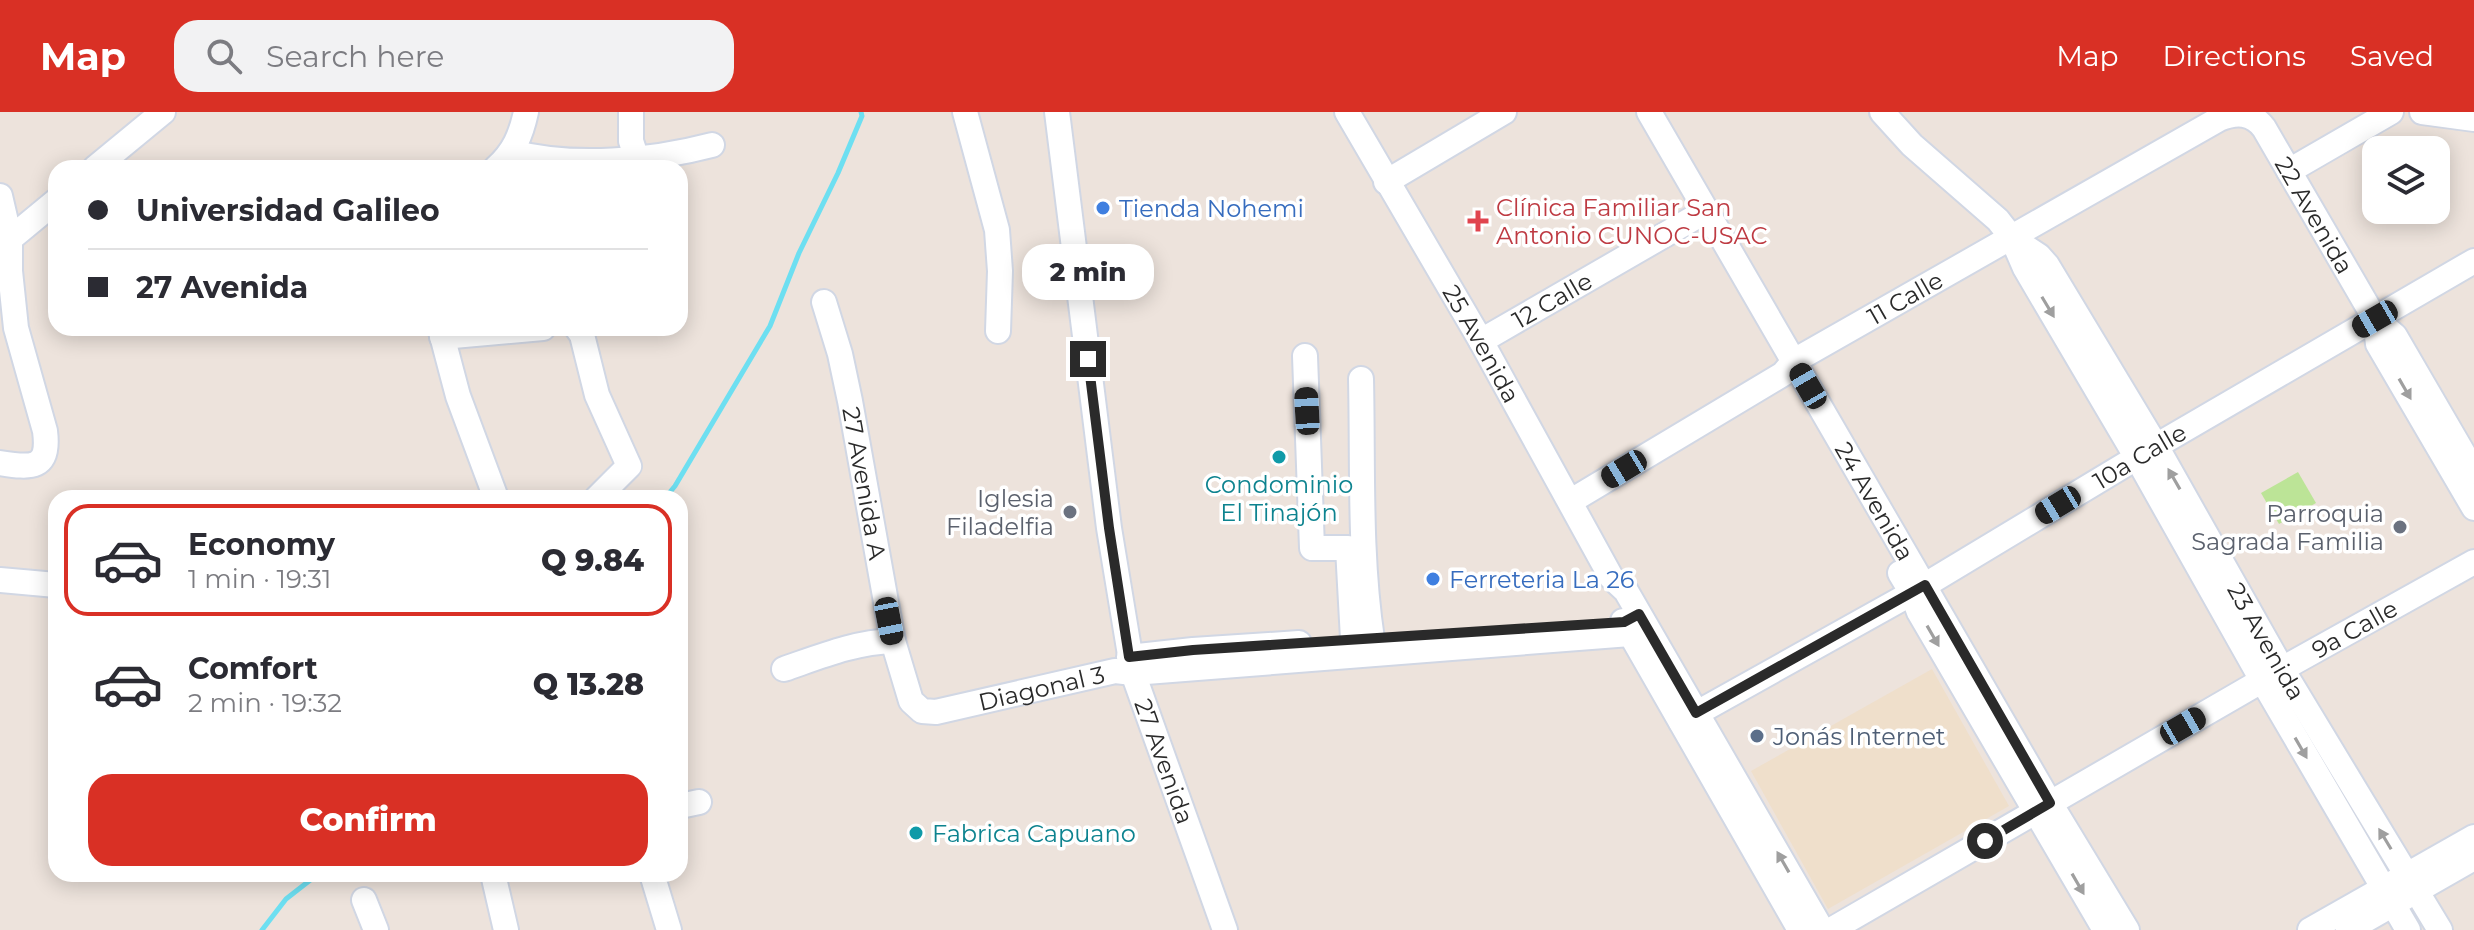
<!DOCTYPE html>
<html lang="en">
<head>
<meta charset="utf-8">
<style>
	body { margin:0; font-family:Montserrat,sans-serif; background:#f2f2f3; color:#2b2b33; height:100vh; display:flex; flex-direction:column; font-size:30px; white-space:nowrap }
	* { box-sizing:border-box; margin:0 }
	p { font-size:26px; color:#7c7c81 }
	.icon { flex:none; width:44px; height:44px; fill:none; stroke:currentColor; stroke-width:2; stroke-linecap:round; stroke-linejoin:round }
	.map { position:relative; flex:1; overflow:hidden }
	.details { position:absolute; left:48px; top:378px; width:640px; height:392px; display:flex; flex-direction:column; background:#fff; border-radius:24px; box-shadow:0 4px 20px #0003 }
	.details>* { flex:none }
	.banner { position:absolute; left:48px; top:48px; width:640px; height:176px; border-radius:24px; box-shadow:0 4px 20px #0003; display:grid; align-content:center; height:176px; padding:0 40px; background:#fff }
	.buttons { position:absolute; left:2362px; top:24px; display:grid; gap:16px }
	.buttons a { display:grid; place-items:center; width:88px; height:88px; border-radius:16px; background:#fff; box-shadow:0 4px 20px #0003; font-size:40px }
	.end { position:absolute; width:36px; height:36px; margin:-18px; border:10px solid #2a2a2a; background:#fff; box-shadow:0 0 0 4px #fff }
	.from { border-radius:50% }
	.bubble { position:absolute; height:56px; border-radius:24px; background:#fff; box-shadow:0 4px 20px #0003; font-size:26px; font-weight:800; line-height:56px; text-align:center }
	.car { position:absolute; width:24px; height:48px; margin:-24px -12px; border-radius:10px; box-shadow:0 0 6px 2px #0007; background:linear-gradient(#222 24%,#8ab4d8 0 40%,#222 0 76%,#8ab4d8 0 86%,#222 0) }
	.banner b { display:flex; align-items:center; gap:28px; height:76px; font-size:30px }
	.banner b+b { border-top:2px solid #e1e1e2 }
	.banner i { width:20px; height:20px; background:#2b2b33 }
	ul { padding:14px 0 0; list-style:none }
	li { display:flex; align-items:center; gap:24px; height:112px; margin:0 16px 12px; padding:0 24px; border:4px solid transparent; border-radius:24px }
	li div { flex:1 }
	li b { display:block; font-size:30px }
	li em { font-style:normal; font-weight:800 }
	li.on { border-color:#d93025 }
	li>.icon { width:72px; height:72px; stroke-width:1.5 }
	.action { display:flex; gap:16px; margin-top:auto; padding:16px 40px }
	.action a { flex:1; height:92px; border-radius:24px; background:#d93025; color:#fff; font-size:32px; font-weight:800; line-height:92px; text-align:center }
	header { display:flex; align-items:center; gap:48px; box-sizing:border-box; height:112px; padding:0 40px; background:#d93025; color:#fff }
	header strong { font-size:38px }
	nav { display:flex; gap:44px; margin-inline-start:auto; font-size:28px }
	.search { width:560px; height:72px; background:#f2f2f3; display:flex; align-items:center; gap:20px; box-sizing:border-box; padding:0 28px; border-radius:24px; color:#7c7c81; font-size:30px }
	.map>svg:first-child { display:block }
	.education { fill:#efdfcb }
	.green { fill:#bce497 }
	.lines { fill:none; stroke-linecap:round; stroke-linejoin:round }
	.stream { stroke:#6ddff1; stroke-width:5 }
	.minor-casing { stroke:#d1d7e4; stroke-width:28 }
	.minor { stroke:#fff; stroke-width:24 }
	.oneway { fill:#9f9f9f }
	.route { stroke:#2a2a2a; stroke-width:10 }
	.shop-dot { fill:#3f7fe0; stroke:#fff; stroke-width:3 }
	.health-dot { fill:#e0444e; stroke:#fff; stroke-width:3 }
	.culture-dot { fill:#0f9aa8; stroke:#fff; stroke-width:3 }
	.worship-dot { fill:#6b7280; stroke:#fff; stroke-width:3 }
	.service-dot { fill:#5c6f8a; stroke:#fff; stroke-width:3 }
	.labels { text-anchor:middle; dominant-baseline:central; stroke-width:7; stroke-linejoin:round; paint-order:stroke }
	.health-label { font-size:24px; fill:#be3a42; stroke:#fff; text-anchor:start }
	.shop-label { font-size:24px; fill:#366cbe; stroke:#fff; text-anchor:start }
	.street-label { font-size:24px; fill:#2a2a2a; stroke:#fff }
	.culture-label { font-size:24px; fill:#0d838f; stroke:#fff }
	.worship-label { font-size:24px; fill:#5b616d; stroke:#fff; text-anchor:end }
	.service-label { font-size:24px; fill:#4e5e75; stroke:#fff; text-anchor:start }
</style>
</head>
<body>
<header>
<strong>Map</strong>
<div class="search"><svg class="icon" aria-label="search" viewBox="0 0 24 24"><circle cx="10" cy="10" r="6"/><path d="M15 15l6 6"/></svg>Search here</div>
<nav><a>Map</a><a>Directions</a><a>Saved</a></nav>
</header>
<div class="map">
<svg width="2474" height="818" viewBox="0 0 2474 818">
	<rect width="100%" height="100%" fill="#ede3dc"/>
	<!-- education -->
	<path class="education" d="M 1932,557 L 2009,694 L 1828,797 L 1751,659 Z"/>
	<!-- green -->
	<path class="green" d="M 2298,360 L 2316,391 L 2279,412 L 2261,381 Z"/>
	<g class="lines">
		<!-- stream -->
		<path class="stream" d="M 665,386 L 675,374 L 770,214 L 799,141 L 838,61 L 862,4 L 861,0
			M 262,818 L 286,787 L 318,762"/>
		<defs>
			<g id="minor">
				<path d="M 631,0 L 631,29 L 637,47"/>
				<path d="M 965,0 L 997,118 L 1000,159 L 998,219"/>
				<path id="s1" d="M 1057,0 L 1109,416 L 1133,561 L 1225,818"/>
				<path id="s2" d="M 1347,0 L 1481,229 L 1611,465 L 1626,479 L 1822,818"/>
				<path id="s3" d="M 1649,0 L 2050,691 L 2127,818"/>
				<path d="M 1882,0 L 1912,33 L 1998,108 L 2012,126 L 2025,156 L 2137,346 L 2262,568 L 2408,818"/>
				<path d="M 2422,0 L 2474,7"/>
				<path d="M 512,40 C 574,56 651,49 712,33"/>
				<path d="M 95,56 L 163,0"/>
				<path d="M 496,56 C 514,40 521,23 526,0"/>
				<path d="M 2289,59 L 2391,0"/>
				<path d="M 1386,70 L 1504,0"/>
				<path d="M 0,84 L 10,127 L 10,159 L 16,216 L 45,319 C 50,358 31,356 0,351"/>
				<path id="s4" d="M 2012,126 L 2039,144 L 2047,153 L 2156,334 L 2282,557 L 2440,818"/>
				<path d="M 10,127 L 56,89"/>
				<path id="s5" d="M 824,190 L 840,242 L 850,289 L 893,529 L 911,589 L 922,599 L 936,600 L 1115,559 L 1133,561 L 1630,522 L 1645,514"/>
				<path d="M 2375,207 L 2378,232 L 2474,396"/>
				<path d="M 440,216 L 458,284 L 496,386"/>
				<path d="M 577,216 L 582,223 L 597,283 L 629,354 L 597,386"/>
				<path d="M 442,225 L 543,216"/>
				<path id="s6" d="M 1481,229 L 1706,99"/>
				<path d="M 1305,244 L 1312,436 L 1348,436 L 1353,527"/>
				<path d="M 1361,267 C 1363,353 1359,442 1372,527"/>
				<path id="s7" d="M 1571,389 L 1783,262 L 1794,249 L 2219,7 C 2236,0 2252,0 2264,16 L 2375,207 L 2395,224 L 2474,360"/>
				<path d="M 1900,461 L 1912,481 L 1919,500 L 2105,818"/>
				<path d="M 0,468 L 56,473"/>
				<path d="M 1623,509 L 1800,818"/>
				<path d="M 1129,545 L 1193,538 L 1299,531"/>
				<path d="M 784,557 C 819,545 855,530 893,529"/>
				<path id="s8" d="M 1681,610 L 1912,481 L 2156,334 L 2474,149"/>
				<path d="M 680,694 L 699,690"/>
				<path d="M 493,762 L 506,818"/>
				<path d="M 652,762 L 669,818"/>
				<path d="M 364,788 L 376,818"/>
				<path id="s9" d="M 1831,818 L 2282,557 L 2474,450"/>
				<path d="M 2310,818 L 2474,725"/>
				<path d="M 2348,818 L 2474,746"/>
			</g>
		</defs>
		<!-- minor casing -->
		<use href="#minor" class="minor-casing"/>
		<!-- minor -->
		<use href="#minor" class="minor"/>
	</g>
	<!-- one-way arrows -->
	<defs><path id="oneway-solid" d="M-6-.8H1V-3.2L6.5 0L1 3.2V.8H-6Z" transform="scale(2)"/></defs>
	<g class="oneway">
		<use href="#oneway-solid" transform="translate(2048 195) rotate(59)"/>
		<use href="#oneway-solid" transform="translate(2405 277) rotate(60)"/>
		<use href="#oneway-solid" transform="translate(2174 367) rotate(-120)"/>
		<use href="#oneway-solid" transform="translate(1933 524) rotate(60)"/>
		<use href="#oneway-solid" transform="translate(2301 636) rotate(60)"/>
		<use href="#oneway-solid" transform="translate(2385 727) rotate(-121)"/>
		<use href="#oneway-solid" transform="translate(1783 750) rotate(-120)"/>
		<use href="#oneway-solid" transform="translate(2078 772) rotate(60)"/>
	</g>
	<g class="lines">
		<!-- route -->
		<path class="route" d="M 1088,247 L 1109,416 L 1129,545 L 1193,538 L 1624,510 L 1639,502 L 1696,601 L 1925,473 L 2050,691 L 1985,729"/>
	</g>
	<!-- markers -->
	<g class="shop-dot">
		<circle cx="1103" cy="96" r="8"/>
		<circle cx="1433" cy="467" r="8"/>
	</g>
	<path class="health-dot" d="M1474 97h8v8h8v8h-8v8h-8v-8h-8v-8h8z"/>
	<g class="culture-dot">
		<circle cx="1279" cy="345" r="8"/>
		<circle cx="916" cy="721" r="8"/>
	</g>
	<g class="worship-dot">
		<circle cx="1070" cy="400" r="8"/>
		<circle cx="2400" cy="415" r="8"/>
	</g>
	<circle class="service-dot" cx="1757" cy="624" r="8"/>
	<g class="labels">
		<!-- health labels -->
		<g class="health-label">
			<text x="1496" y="95">Clínica Familiar San<tspan x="1496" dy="28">Antonio CUNOC-USAC</tspan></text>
		</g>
		<!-- shop labels -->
		<g class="shop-label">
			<text x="1119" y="96">Tienda Nohemi</text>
			<text x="1449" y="467">Ferreteria La 26</text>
		</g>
		<!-- street labels -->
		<g class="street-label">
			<text stroke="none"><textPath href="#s7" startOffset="904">22 Avenida</textPath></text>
			<text stroke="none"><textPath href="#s7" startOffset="392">11 Calle</textPath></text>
			<text stroke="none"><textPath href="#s6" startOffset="82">12 Calle</textPath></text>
			<text stroke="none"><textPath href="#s2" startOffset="268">25 Avenida</textPath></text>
			<text stroke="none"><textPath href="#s8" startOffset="530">10a Calle</textPath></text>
			<text stroke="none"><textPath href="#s5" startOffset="186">27 Avenida A</textPath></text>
			<text stroke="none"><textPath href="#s3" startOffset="450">24 Avenida</textPath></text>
			<text stroke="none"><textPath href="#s9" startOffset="604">9a Calle</textPath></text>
			<text stroke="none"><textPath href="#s4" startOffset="480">23 Avenida</textPath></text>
			<text stroke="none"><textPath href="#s5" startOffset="546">Diagonal 3</textPath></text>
			<text stroke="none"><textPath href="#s1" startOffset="660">27 Avenida</textPath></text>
		</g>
		<!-- culture labels -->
		<g class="culture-label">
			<text x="1279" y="372">Condominio<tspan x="1279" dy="28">El Tinajón</tspan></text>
			<text x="932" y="721" text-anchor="start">Fabrica Capuano</text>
		</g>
		<!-- worship labels -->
		<g class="worship-label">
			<text x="1054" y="386">Iglesia<tspan x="1054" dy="28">Filadelfia</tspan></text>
			<text x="2384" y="401">Parroquia<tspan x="2384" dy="28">Sagrada Familia</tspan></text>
		</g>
		<!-- service labels -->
		<g class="service-label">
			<text x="1773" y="624">Jonás Internet</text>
		</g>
	</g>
</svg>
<div class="buttons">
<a><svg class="icon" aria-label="layers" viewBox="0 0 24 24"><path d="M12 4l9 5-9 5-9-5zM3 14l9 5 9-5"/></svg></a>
</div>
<i class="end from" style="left:1985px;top:729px"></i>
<i class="end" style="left:1088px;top:247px"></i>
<div class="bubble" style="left:1022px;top:132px;width:132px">2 min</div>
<i class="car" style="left:2375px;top:207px;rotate:240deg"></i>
<i class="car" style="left:1808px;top:274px;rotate:330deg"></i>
<i class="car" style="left:1307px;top:299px;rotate:357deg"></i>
<i class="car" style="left:1624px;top:357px;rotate:239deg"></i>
<i class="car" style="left:2058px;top:393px;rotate:239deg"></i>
<i class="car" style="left:889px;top:509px;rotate:169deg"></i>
<i class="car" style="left:2183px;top:614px;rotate:60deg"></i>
<div class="banner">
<b><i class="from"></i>Universidad Galileo</b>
<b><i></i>27 Avenida</b>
</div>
<section class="details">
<ul>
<li class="on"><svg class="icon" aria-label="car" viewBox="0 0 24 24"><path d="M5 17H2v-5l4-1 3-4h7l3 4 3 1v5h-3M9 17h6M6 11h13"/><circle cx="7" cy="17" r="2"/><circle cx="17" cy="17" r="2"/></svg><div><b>Economy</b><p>1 min · 19:31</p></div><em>Q 9.84</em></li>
<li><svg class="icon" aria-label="car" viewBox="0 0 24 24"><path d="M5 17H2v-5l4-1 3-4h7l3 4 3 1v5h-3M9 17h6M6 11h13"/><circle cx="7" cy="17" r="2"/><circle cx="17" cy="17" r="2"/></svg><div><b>Comfort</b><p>2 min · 19:32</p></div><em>Q 13.28</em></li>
</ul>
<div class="action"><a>Confirm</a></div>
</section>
</div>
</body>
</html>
